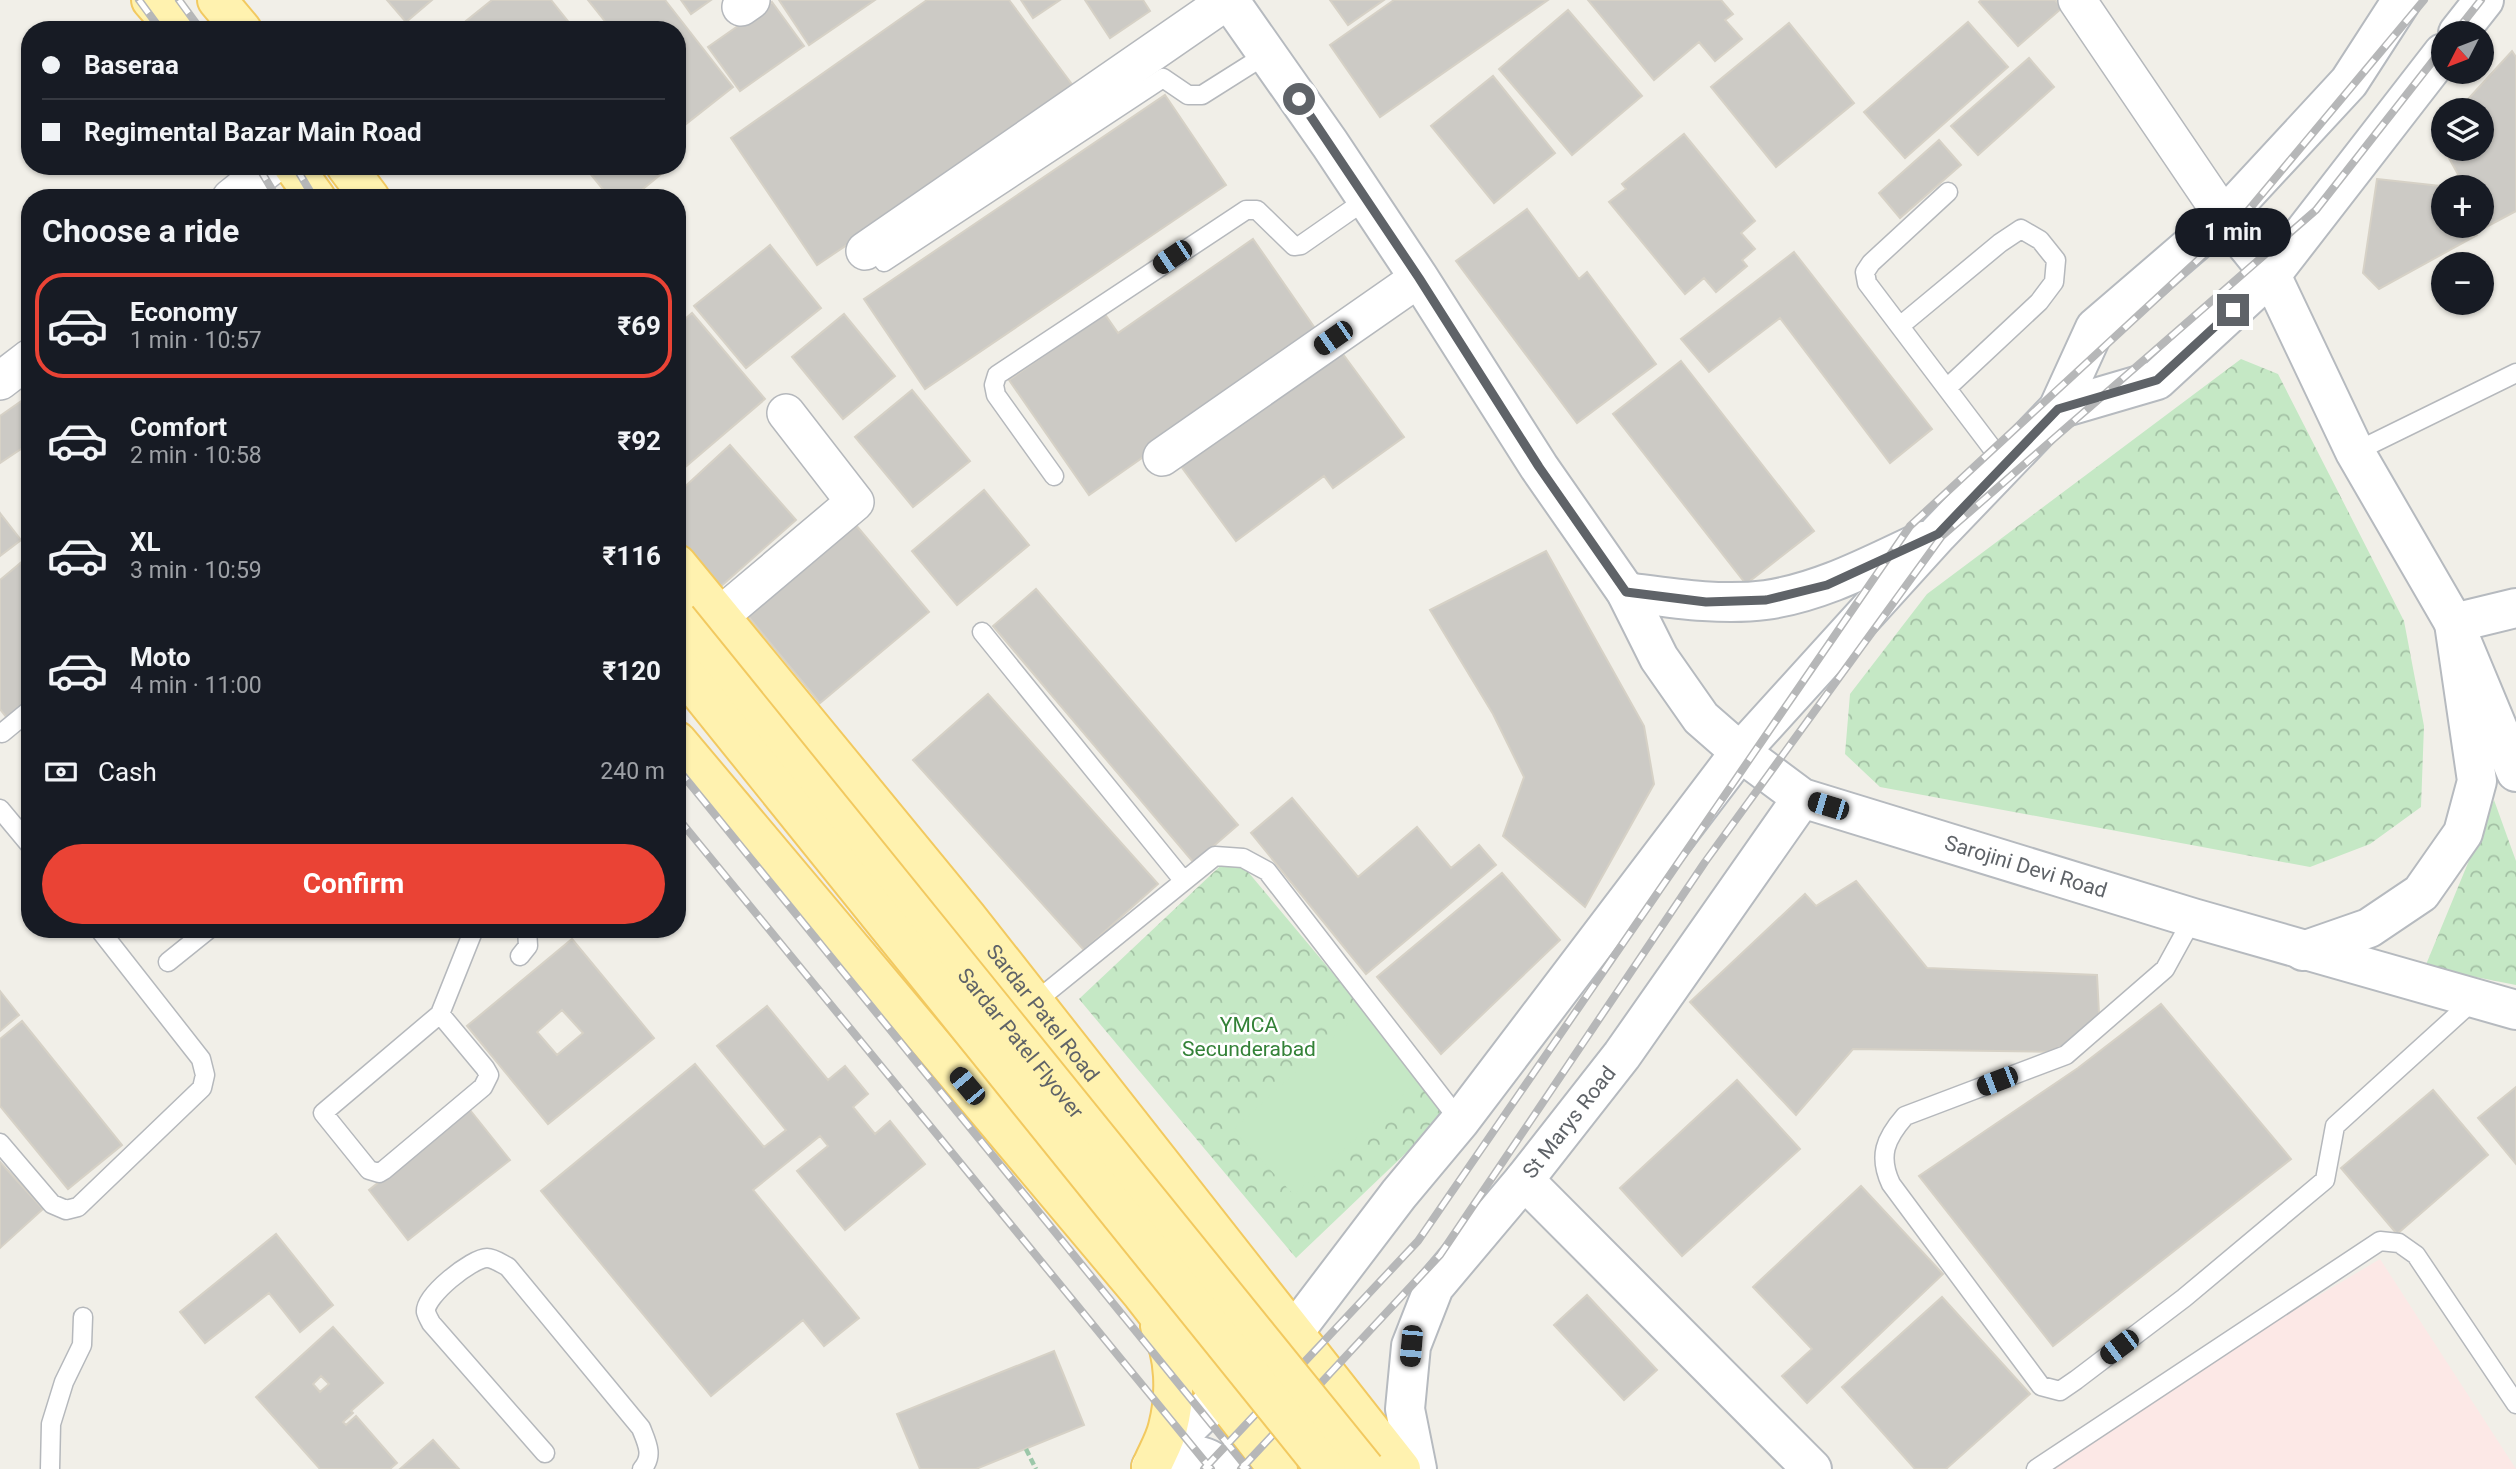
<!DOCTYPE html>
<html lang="en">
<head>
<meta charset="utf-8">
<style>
	body { margin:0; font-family:Roboto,sans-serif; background:#20242c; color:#f1f3f6; height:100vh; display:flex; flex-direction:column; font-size:26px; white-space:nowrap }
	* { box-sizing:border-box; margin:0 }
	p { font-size:23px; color:#9ea1a6 }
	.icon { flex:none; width:38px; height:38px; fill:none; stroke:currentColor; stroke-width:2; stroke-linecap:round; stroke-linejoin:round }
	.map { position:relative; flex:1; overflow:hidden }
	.details { position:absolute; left:21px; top:189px; width:665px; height:749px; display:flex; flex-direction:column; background:#171b24; border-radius:28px; box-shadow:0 2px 5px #0004 }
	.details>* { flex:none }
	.top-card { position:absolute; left:21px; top:21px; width:665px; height:154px; border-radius:28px; box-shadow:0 2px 5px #0004; display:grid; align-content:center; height:154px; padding:0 21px; background:#171b24 }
	.needle { width:46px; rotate:228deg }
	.buttons { position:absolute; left:2431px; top:21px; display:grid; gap:14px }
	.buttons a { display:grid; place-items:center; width:63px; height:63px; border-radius:50%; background:#171b24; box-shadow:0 2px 5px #0004; font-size:35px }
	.end { position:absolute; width:32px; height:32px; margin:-16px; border:9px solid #5f6368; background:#fff; box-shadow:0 0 0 4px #fff }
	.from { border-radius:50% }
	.bubble { position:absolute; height:49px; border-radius:24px; background:#171b24; box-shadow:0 2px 5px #0004; font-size:23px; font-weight:700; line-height:49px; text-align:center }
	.car { position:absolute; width:21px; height:42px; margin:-21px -10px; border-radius:9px; box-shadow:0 0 5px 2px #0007; background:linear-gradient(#222 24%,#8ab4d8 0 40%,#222 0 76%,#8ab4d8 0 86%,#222 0) }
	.top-card b { display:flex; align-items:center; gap:24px; height:66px; font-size:26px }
	.top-card b+b { border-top:2px solid #363941 }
	.top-card i { width:18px; height:18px; background:#f1f3f6 }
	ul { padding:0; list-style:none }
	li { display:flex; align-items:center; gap:21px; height:105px; margin:0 14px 10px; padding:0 7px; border:4px solid transparent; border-radius:28px }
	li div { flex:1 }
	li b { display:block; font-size:26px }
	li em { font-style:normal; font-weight:700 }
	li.on { border-color:#ea4335 }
	li>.icon { width:63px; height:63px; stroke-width:1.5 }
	h2 { padding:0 21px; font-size:32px; line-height:84px }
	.pay { display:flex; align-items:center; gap:18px; height:77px; padding:0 21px; font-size:26px }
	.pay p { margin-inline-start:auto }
	.button { display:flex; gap:14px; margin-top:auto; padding:14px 21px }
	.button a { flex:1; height:80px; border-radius:42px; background:#ea4335; color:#fff; font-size:28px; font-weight:700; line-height:80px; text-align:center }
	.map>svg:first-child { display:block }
	.medical { fill:#fce8e6 }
	.forest { fill:url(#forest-crowns) }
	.pitch { fill:#c5e8c5 }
	.building { fill:#cccac5; stroke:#d6d1c6; stroke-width:2; fill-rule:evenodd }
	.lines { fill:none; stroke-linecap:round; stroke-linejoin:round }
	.lane-casing { stroke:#b5b8bc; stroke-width:21 }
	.street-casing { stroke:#b5b8bc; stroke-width:40 }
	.secondary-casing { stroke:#b6babf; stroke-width:42 }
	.primary-casing { stroke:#f2c960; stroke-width:42 }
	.path { stroke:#9cc7a9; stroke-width:4.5; stroke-dasharray:7 3.5; stroke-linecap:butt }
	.lane { stroke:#fff; stroke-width:18 }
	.street { stroke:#fff; stroke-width:37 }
	.secondary { stroke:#fff; stroke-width:38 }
	.primary { stroke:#fff2af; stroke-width:38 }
	.rail-casing { stroke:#b6b7b8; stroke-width:8 }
	.rail { stroke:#fff; stroke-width:5; stroke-dasharray:16; stroke-linecap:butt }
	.primary-bridge-casing { stroke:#f2c960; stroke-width:42; stroke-linecap:butt }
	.primary-bridge { stroke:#fff2af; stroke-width:38 }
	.route { stroke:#5f6368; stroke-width:9 }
	.labels { text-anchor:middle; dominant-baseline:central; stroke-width:5; stroke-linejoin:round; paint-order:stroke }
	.street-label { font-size:21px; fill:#5f6368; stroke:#fff }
	.park-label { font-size:21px; fill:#348238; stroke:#fff }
</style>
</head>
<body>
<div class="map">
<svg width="2516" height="1469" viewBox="0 0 2516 1469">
	<defs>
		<pattern id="forest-crowns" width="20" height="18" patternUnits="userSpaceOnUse" patternTransform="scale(1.75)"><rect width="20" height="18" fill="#c5e8c5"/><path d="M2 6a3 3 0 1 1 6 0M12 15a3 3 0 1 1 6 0" fill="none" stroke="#a3c0a4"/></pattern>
	</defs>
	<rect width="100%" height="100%" fill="#f1efe8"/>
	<!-- medical -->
	<path class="medical" d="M 2380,1259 L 2516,1469 L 2053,1469 L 2046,1458 Z"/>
	<!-- forest -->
	<path class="forest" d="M 2241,359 L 2278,374 L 2404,621 L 2424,726 L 2421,807 L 2370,844 L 2310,867 L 1880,787 L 1845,754 L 1850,694 L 1927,594 Z
		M 2494,800 L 2516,861 L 2516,985 L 2425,967 Z
		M 1233,854 L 1449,1112 L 1296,1258 L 1079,999 Z"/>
	<!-- pitch -->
	<path class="pitch" d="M 1363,1010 L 1424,1076 L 1294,1195 L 1233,1130 Z"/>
	<!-- building -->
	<path class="building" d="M 387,0 L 432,0 L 406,22 Z
		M 492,0 L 551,0 L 575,30 L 473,30 L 466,21 Z
		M 588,0 L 665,0 L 733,87 L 686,124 L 677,113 L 677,30 L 612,30 Z
		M 681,0 L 711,0 L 691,14 Z
		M 779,0 L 875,0 L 809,45 Z
		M 927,0 L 1009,0 L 1077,91 L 817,265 L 731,138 Z
		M 1021,0 L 1060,0 L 1033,18 Z
		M 1085,0 L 1143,0 L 1150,11 L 1110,38 Z
		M 1330,0 L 1384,0 L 1348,25 Z
		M 1394,0 L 1548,0 L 1380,117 L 1330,45 Z
		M 1588,0 L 1721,0 L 1733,14 L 1725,20 L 1742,39 L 1715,61 L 1699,42 L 1654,80 Z
		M 1981,0 L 2055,0 L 2062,8 L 2018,46 L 1979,2 Z
		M 772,2 L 804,46 L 740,91 L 708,47 Z
		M 1568,10 L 1642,96 L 1572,155 L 1499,69 Z
		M 1968,22 L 2008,67 L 1905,158 L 1864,112 Z
		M 1789,23 L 1854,103 L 1776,167 L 1711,87 Z
		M 2512,51 L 2516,57 L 2516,211 L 2486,227 L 2482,218 L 2482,187 L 2465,187 L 2444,149 L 2482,149 L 2482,110 L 2458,110 Z
		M 2029,58 L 2054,87 L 1978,155 L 1951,126 Z
		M 1493,76 L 1555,153 L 1494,203 L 1431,126 Z
		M 1165,95 L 1226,185 L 925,389 L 864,299 Z
		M 1684,134 L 1755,221 L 1741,233 L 1755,249 L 1742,260 L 1747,266 L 1716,292 L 1704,278 L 1685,294 L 1609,202 L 1626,189 L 1622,184 Z
		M 1939,140 L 1961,165 L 1900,218 L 1879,193 Z
		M 584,166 L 671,166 L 632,198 L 610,198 Z
		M 2377,179 L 2450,187 L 2443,187 L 2443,226 L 2472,226 L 2477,235 L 2379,289 L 2363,273 Z
		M 1527,209 L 1579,279 L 1587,272 L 1656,364 L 1577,423 L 1456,261 Z
		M 1253,239 L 1319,334 L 1089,495 L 1009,380 L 1104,313 L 1118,333 Z
		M 770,245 L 821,308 L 746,368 L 694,306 Z
		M 1794,252 L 1932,429 L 1890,463 L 1780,318 L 1709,372 L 1681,339 Z
		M 692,313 L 765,399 L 677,474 L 677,326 Z
		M 844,314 L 895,376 L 843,419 L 792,357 Z
		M 1337,346 L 1404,437 L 1333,488 L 1324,476 L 1236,541 L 1180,465 Z
		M 1681,361 L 1814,531 L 1746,584 L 1613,414 Z
		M 912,390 L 970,461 L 913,507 L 855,437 Z
		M 30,395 L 30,443 L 0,463 L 0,416 Z
		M 730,445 L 796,520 L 719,588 L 677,539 L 677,494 Z
		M 984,490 L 1029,545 L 957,605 L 912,551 Z
		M 0,513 L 21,540 L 0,556 Z
		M 855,524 L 929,612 L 820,703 L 747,615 Z
		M 1546,551 L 1644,726 L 1654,784 L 1585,907 L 1503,836 L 1524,777 L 1493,714 L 1430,610 Z
		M 30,555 L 30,699 L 7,718 L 0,709 L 0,580 Z
		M 1036,589 L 1238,825 L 1194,863 L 993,626 Z
		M 988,694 L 1158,884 L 1084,950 L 913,760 Z
		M 1292,798 L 1358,877 L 1417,827 L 1451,868 L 1479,845 L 1496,865 L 1366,974 L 1251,833 Z
		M 1502,873 L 1560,940 L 1441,1054 L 1377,977 Z
		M 1856,881 L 1927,968 L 2097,975 L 2099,1014 L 2060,1052 L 1853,1049 L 1796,1115 L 1690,1002 L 1805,894 L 1816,906 Z
		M 572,939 L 654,1038 L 548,1124 L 467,1026 ZM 562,1010 L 583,1033 L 557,1055 L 537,1032 Z
		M 0,991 L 19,1015 L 0,1031 Z
		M 2161,1004 L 2291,1159 L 2053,1346 L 1919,1176 L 2078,1068 Z
		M 767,1006 L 828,1080 L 845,1066 L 868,1094 L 853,1107 L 875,1134 L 890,1121 L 925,1164 L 845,1230 L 797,1171 L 828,1146 L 820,1136 L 753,1190 L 859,1318 L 824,1346 L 803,1320 L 711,1396 L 541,1191 L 695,1064 L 764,1147 L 786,1130 L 717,1046 Z
		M 22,1021 L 122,1145 L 68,1189 L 0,1106 L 0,1039 Z
		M 1737,1080 L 1800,1149 L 1682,1256 L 1620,1188 Z
		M 2516,1087 L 2516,1164 L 2478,1118 Z
		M 2433,1090 L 2488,1155 L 2397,1234 L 2341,1168 Z
		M 470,1110 L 510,1160 L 408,1240 L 369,1190 Z
		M 0,1162 L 43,1209 L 0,1248 Z
		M 1861,1186 L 1943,1274 L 1807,1403 L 1782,1376 L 1812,1349 L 1753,1287 Z
		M 276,1234 L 333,1305 L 300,1332 L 269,1293 L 205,1343 L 180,1312 Z
		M 1587,1295 L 1657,1370 L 1624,1400 L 1554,1325 Z
		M 1942,1297 L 2030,1394 L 1946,1469 L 1915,1469 L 1842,1387 Z
		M 333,1327 L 383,1383 L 351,1411 L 353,1413 L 343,1422 L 346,1425 L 356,1416 L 397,1463 L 390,1469 L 320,1469 L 256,1397 ZM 321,1376 L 329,1384 L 320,1392 L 313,1384 Z
		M 1054,1351 L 1084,1425 L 976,1469 L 920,1469 L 897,1414 Z
		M 433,1440 L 459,1469 L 400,1469 Z"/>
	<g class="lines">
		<defs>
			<path id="lane" d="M 1948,192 L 1871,263 L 1865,272 L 1867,283 L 2004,464
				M 884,262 L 1163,78 L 1188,95 L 1202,95 L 1267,54
				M 1900,326 L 2000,243 L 2021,229 L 2040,240 L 2056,260 L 2054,282 L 2039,302 L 1947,388
				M 2355,452 L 2516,373
				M 1054,476 L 996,395 L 994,385 L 997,375 L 1246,210 L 1257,210 L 1294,246 L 1301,245 L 1367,199
				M 982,632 L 1183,880
				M 2,733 L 30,710
				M 0,809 L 30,845
				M 2193,918 L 2165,969 L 2066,1055 L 1905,1116 C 1885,1139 1878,1156 1891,1184 L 2041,1386 L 2060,1391 L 2076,1380 L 2184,1298 L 2325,1180 L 2335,1126 L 2475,999
				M 520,956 L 528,946 L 527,929
				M 168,962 L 209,929
				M 1035,1002 L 1215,856 L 1243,858 L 1267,871 L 1460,1121
				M 440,1014 L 485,1068 L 489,1075 L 483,1087 L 384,1170 L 379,1173 L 369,1170 L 323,1113 L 440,1014 L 474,929
				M 0,1143 L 52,1204 L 66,1210 L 78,1207 L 202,1088 L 205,1075 L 201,1059 L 99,929
				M 545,1453 L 431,1323 C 429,1319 427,1316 426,1312 C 424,1296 472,1258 487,1258 C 494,1258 502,1264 508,1267 L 641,1428 C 647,1443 654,1456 642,1469
				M 50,1469 L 51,1424 L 64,1382 L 82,1345 L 83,1317
				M 2036,1469 L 2380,1241 L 2399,1243 L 2416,1255 L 2516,1404"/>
			<path id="street" d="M 2077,0 L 2224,217
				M 741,7 L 751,0
				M 231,198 L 271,166
				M 865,251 L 1228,0
				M 0,381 L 30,358
				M 1162,457 L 1419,278
				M 720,616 L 855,502 L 786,413"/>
			<g id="secondary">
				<path id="s1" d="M 1229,0 L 1330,144 L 1419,278 L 1539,467 L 1626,592 L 1659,658 L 1701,718 L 1740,752 L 1802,798 L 2193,918 L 2516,1010"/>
				<path d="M 2458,33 L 2484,0"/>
				<path d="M 2224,217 L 2271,275 L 2355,452 L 2454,623 L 2516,772"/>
				<path d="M 2058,409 L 2157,380 L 2271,275 L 2443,53"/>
				<path d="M 1626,592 C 1672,598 1720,606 1766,600 C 1822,592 1873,564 1923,541"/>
				<path d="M 2303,951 L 2369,928 L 2421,893 L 2463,833 L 2477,781 L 2454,623 L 2516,608"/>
				<path d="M 1524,1180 L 1812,1469"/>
				<path d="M 1159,1459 C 1181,1454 1205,1450 1221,1469"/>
				<path d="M 1151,1467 L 1181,1434 L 1221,1395 L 1294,1332 L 1399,1194 L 1460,1121 L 1740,752 L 1938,534 L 2058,409 L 2095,328 L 2224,217 L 2349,82 L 2402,0"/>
				<path id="s2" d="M 1417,1469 L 1405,1409 L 1411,1346 L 1434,1287 L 1524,1180 L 1622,1055 L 1802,798"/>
			</g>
			<g id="primary">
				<path d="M 151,0 L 177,30"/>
				<path d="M 217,0 L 242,30"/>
				<path d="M 293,166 L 316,198"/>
				<path d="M 346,166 L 370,198"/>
				<path id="s3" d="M 677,564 L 967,917 L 1401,1469"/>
				<path d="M 677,741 L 1142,1294 L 1278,1469"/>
				<path d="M 1151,1468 C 1156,1455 1165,1441 1168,1427 C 1176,1396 1176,1355 1160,1326"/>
			</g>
		</defs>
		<!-- lane casing -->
		<use href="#lane" class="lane-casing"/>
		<!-- street casing -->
		<use href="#street" class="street-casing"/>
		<!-- secondary casing -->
		<use href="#secondary" class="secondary-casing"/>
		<!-- primary casing -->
		<use href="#primary" class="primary-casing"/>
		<!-- path -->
		<path class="path" d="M 1026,1449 L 1036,1469"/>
		<!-- lane -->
		<use href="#lane" class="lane"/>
		<!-- street -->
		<use href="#street" class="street"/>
		<!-- secondary -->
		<use href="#secondary" class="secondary"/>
		<!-- primary -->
		<use href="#primary" class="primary"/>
		<defs>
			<path id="rail" d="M 139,0 L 161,30
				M 179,0 L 201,30
				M 2455,33 L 2481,0
				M 258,166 L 277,198
				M 295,166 L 314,198
				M 677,768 L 1248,1469
				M 677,817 L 1211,1469
				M 1204,1469 L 1418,1241 L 1910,526 L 2236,225 L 2424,0
				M 1241,1469 L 1440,1255 L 1705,862 L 1942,536 L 2316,210 L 2443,48"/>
		</defs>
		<!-- rail casing -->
		<use href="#rail" class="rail-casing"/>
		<!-- rail -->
		<use href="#rail" class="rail"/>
		<defs>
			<g id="primary-bridge">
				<path id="s4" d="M 677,619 L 1365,1469"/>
				<path d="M 677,664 L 1326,1469"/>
			</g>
		</defs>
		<!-- primary-bridge casing -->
		<use href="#primary-bridge" class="primary-bridge-casing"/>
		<!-- primary-bridge -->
		<use href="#primary-bridge" class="primary-bridge"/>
	</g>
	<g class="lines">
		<!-- route -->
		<path class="route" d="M 1299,99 L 1419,278 L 1539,467 L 1626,592 L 1706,602 L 1766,600 L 1827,585 L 1938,534 L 2058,409 L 2157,380 L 2233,310"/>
	</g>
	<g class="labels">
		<!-- street labels -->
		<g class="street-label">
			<text stroke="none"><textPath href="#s1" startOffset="1223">Sarojini Devi Road</textPath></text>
			<text stroke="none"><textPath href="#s3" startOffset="579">Sardar Patel Road</textPath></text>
			<text stroke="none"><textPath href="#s4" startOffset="546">Sardar Patel Flyover</textPath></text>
			<text stroke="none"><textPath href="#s2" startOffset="401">St Marys Road</textPath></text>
		</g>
		<!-- park labels -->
		<g class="park-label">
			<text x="1249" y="1025">YMCA<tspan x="1249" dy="24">Secunderabad</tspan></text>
		</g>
	</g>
</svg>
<div class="buttons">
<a><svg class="needle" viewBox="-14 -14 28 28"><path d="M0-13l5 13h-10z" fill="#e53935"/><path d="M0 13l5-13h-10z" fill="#9ea1a6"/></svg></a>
<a><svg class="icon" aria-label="layers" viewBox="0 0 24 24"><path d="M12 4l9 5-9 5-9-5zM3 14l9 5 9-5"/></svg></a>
<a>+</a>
<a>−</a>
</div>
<i class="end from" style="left:1299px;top:99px"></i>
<i class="end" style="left:2233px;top:310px"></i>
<div class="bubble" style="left:2175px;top:208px;width:116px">1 min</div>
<i class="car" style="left:1172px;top:257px;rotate:236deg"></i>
<i class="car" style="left:1333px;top:338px;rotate:235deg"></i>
<i class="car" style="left:1828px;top:806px;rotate:287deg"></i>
<i class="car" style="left:1997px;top:1081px;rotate:249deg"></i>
<i class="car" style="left:967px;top:1086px;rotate:320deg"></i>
<i class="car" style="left:1411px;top:1346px;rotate:185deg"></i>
<i class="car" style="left:2119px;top:1347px;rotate:233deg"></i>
<div class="top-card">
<b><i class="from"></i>Baseraa</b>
<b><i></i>Regimental Bazar Main Road</b>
</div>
<section class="details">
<h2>Choose a ride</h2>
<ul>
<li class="on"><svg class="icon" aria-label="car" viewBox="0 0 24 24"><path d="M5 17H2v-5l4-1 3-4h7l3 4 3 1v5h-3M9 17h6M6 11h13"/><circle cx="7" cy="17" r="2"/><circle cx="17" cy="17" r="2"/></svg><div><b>Economy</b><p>1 min · 10:57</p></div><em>₹69</em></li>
<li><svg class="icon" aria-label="car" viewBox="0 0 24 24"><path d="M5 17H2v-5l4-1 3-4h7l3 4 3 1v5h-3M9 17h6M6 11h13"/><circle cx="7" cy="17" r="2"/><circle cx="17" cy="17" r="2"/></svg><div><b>Comfort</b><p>2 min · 10:58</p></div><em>₹92</em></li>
<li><svg class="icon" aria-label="car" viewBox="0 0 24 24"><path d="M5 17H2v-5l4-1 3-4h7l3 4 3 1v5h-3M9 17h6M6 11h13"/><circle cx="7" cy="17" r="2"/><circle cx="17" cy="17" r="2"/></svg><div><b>XL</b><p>3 min · 10:59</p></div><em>₹116</em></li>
<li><svg class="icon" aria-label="car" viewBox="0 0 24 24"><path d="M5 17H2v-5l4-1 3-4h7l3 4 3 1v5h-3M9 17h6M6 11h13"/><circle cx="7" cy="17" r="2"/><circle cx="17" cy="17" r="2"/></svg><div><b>Moto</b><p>4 min · 11:00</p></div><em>₹120</em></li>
</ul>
<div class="pay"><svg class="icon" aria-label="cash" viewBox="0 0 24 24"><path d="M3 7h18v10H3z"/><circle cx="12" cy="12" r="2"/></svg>Cash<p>240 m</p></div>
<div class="button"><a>Confirm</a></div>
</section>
</div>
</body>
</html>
